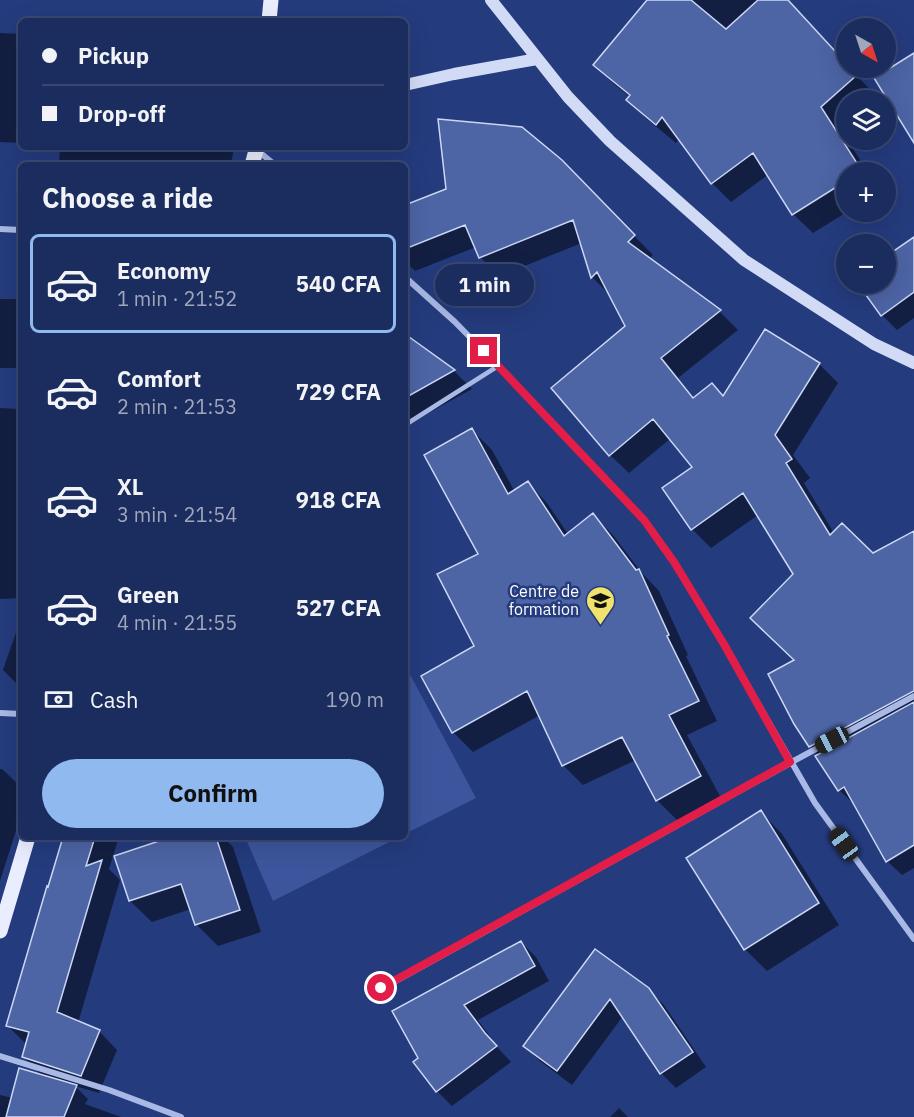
<!DOCTYPE html>
<html lang="en">
<head>
<meta charset="utf-8">
<style>
	body { margin:0; font-family:"IBM Plex Sans",sans-serif; background:#283867; color:#f1f3f6; height:100vh; display:flex; flex-direction:column; font-size:22px; white-space:nowrap }
	* { box-sizing:border-box; margin:0 }
	p { font-size:20px; color:#a0a7bc }
	.icon { flex:none; width:33px; height:33px; fill:none; stroke:currentColor; stroke-width:2; stroke-linecap:round; stroke-linejoin:round }
	.map { position:relative; flex:1; overflow:hidden }
	.panel { position:absolute; left:18px; top:162px; width:390px; height:678px; display:flex; flex-direction:column; background:#1b2c5e; border-radius:9px; box-shadow:0 6px 24px #0002,0 0 0 2px #394873 }
	.panel>* { flex:none }
	.top-card { position:absolute; left:18px; top:18px; width:390px; height:132px; border-radius:9px; box-shadow:0 6px 24px #0002,0 0 0 2px #394873; display:grid; align-content:center; height:132px; padding:0 24px; background:#1b2c5e }
	.needle { width:39px; rotate:141deg }
	.controls { position:absolute; left:836px; top:18px; display:grid; gap:12px }
	.controls a { display:grid; place-items:center; width:60px; height:60px; border-radius:50%; background:#1b2c5e; box-shadow:0 6px 24px #0002,0 0 0 2px #394873; font-size:30px }
	.end { position:absolute; width:27px; height:27px; margin:-14px; border:8px solid #e11d48; background:#fff; box-shadow:0 0 0 3px #fff }
	.from { border-radius:50% }
	.bubble { position:absolute; height:42px; border-radius:21px; background:#1b2c5e; box-shadow:0 6px 24px #0002,0 0 0 2px #394873; font-size:20px; font-weight:700; line-height:42px; text-align:center }
	.car { position:absolute; width:18px; height:36px; margin:-18px -9px; border-radius:8px; box-shadow:0 0 4px 2px #0007; background:linear-gradient(#222 24%,#8ab4d8 0 40%,#222 0 76%,#8ab4d8 0 86%,#222 0) }
	.top-card b { display:flex; align-items:center; gap:21px; height:57px; font-size:22px }
	.top-card b+b { border-top:2px solid #394873 }
	.top-card i { width:15px; height:15px; background:#f1f3f6 }
	ul { padding:0; list-style:none }
	li { display:flex; align-items:center; gap:18px; height:99px; margin:0 12px 9px; padding:0 12px; border:3px solid transparent; border-radius:9px }
	li div { flex:1 }
	li b { display:block; font-size:22px }
	li em { font-style:normal; font-weight:700 }
	li.current { border-color:#90b9f0 }
	li>.icon { width:54px; height:54px; stroke-width:1.5 }
	h2 { padding:0 24px; font-size:27px; line-height:72px }
	.pay { display:flex; align-items:center; gap:15px; height:66px; padding:0 24px; font-size:22px }
	.pay p { margin-inline-start:auto }
	.action { display:flex; gap:12px; margin-top:auto; padding:12px 24px }
	.action a { flex:1; height:69px; border-radius:36px; background:#90b9f0; color:#111; font-size:24px; font-weight:700; line-height:69px; text-align:center }
	.map>svg:first-child { display:block }
	.green { fill:#3c559c }
	.shadow { fill:#0007 }
	.building { fill:#4d64a5; stroke:#ccd7f4; stroke-width:1.5 }
	.lines { fill:none; stroke-linecap:round; stroke-linejoin:round }
	.service { stroke:#a9b9e5; stroke-width:4.5 }
	.minor { stroke:#a9b9e5; stroke-width:6 }
	.secondary { stroke:#d2dbf5; stroke-width:12 }
	.primary { stroke:#e9edfd; stroke-width:15 }
	.route { stroke:#e11d48; stroke-width:8 }
	.labels { text-anchor:middle; dominant-baseline:central; stroke-width:5; stroke-linejoin:round; paint-order:stroke }
	.poi-label { font-size:16px; fill:#fff; stroke:#243b7d; text-anchor:end }
</style>
</head>
<body>
<div class="map">
<svg width="914" height="1117" viewBox="0 0 914 1117">
	<rect width="100%" height="100%" fill="#243b7d"/>
	<!-- green -->
	<path class="green" d="M 405,665 L 476,798 L 405,834 Z
		M 245,837 L 399,837 L 273,901 Z"/>
	<!-- shadow -->
	<path class="shadow" d="M 649,0 L 787,0 L 846,63 L 846,68 L 850,68 L 875,95 L 868,100 L 846,100 L 846,121 L 839,127 L 868,172 L 846,172 L 847,212 L 813,233 L 793,214 L 769,174 L 731,202 L 712,183 L 680,138 L 676,143 L 647,119 L 628,100 L 630,97 L 614,84 L 595,65 Z
		M 0,33 L 21,34 L 21,143 L 0,142 Z
		M 60,147 L 234,147 L 231,165 L 59,165 Z
		M 561,162 L 653,255 L 648,259 L 720,312 L 738,330 L 678,378 L 695,399 L 712,385 L 724,397 L 819,364 L 838,383 L 793,455 L 810,478 L 804,483 L 834,533 L 873,555 L 914,532 L 914,868 L 902,875 L 887,861 L 855,803 L 854,804 L 839,790 L 819,755 L 810,746 L 796,661 L 795,574 L 758,515 L 711,548 L 692,529 L 694,467 L 671,438 L 629,473 L 610,455 L 627,326 L 610,295 L 592,277 L 582,243 L 499,276 L 480,257 L 476,247 L 415,271 L 405,261 L 405,207 Z
		M 914,238 L 914,318 L 897,330 L 882,315 L 860,284 L 885,284 L 885,259 Z
		M 0,299 L 21,299 L 21,368 L 0,368 Z
		M 405,331 L 409,334 L 405,336 L 454,371 L 472,389 L 405,426 Z
		M 0,408 L 21,409 L 21,598 L 0,599 Z
		M 472,430 L 492,450 L 515,492 L 528,483 L 547,503 L 568,534 L 593,515 L 613,535 L 641,572 L 659,591 L 688,655 L 686,656 L 717,721 L 687,735 L 720,796 L 677,820 L 657,800 L 636,760 L 583,785 L 563,765 L 540,715 L 473,752 L 453,732 L 476,647 L 480,555 Z
		M 21,618 L 21,686 L 18,685 L 3,670 Z
		M 0,769 L 2,769 L 21,787 L 21,815 L 0,881 Z
		M 761,812 L 782,834 L 839,925 L 767,971 L 745,949 Z
		M 65,837 L 119,837 L 109,869 L 120,880 L 78,1023 L 99,1031 L 117,1050 L 99,1093 L 75,1086 L 88,1099 L 85,1104 L 121,1117 L 0,1117 L 0,1095 L 13,1098 L 43,1077 L 24,1057 L 27,1045 L 8,1026 Z
		M 175,837 L 223,837 L 233,847 L 261,932 L 218,946 L 196,924 L 191,909 L 152,922 L 130,901 L 116,857 Z
		M 521,942 L 536,957 L 549,981 L 478,1020 L 499,1049 L 511,1062 L 452,1106 L 437,1091 L 394,1012 Z
		M 595,951 L 648,989 L 664,1005 L 706,1067 L 676,1088 L 661,1073 L 623,1016 L 572,1085 L 540,1061 L 525,1046 Z
		M 619,1108 L 628,1117 L 610,1117 Z"/>
	<!-- building -->
	<path class="building" d="M 647,0 L 691,0 L 726,29 L 758,0 L 788,0 L 846,63 L 846,68 L 850,68 L 857,75 L 821,107 L 862,171 L 859,172 L 846,172 L 846,181 L 792,215 L 753,153 L 711,184 L 662,117 L 656,125 L 626,100 L 630,95 L 593,65 Z
		M 914,53 L 914,143 L 874,78 Z
		M 438,119 L 522,127 L 562,160 L 635,235 L 628,242 L 721,310 L 661,358 L 693,398 L 712,383 L 723,396 L 765,329 L 820,363 L 775,435 L 792,459 L 786,463 L 830,535 L 842,523 L 873,553 L 914,531 L 914,691 L 809,747 L 794,724 L 768,674 L 794,660 L 750,618 L 793,574 L 743,493 L 691,530 L 662,488 L 692,467 L 653,419 L 609,456 L 551,388 L 625,326 L 597,272 L 591,278 L 573,220 L 479,258 L 465,225 L 405,249 L 405,205 L 446,189 Z
		M 914,237 L 914,292 L 881,316 L 858,284 L 885,284 L 885,257 Z
		M 405,334 L 455,370 L 405,398 Z
		M 472,428 L 508,494 L 528,481 L 564,536 L 593,513 L 636,570 L 639,569 L 669,635 L 667,636 L 699,701 L 669,715 L 701,776 L 656,801 L 622,737 L 562,766 L 527,691 L 452,733 L 421,676 L 474,646 L 437,574 L 478,554 L 424,455 Z
		M 914,702 L 914,845 L 886,862 L 844,787 L 838,791 L 815,756 Z
		M 761,810 L 819,903 L 744,950 L 686,858 Z
		M 63,837 L 95,837 L 86,866 L 102,860 L 57,1012 L 100,1030 L 81,1076 L 22,1057 L 29,1032 L 6,1026 L 47,886 L 48,887 Z
		M 171,837 L 216,837 L 240,910 L 195,925 L 181,884 L 129,901 L 114,856 Z
		M 521,941 L 535,966 L 464,1005 L 485,1033 L 497,1046 L 436,1092 L 413,1062 L 418,1058 L 392,1011 Z
		M 595,949 L 649,988 L 693,1052 L 660,1074 L 610,999 L 557,1071 L 523,1046 Z
		M 19,1068 L 77,1085 L 64,1117 L 6,1117 Z"/>
	<g class="lines">
		<!-- service -->
		<path class="service" d="M 405,425 L 498,366"/>
		<!-- minor -->
		<path class="minor" d="M 257,150 L 275,165
			M 0,229 L 21,230
			M 405,277 L 455,322 L 498,366 L 644,520 L 674,562 L 725,646 L 815,803 L 914,939
			M 0,713 L 21,714
			M 381,989 L 790,763 L 914,696
			M 0,1056 L 109,1090 L 181,1117"/>
		<!-- secondary -->
		<path class="secondary" d="M 491,0 L 568,97 L 610,141 L 744,260 L 874,344 L 914,363
			M 405,85 L 454,74 L 537,59"/>
		<!-- primary -->
		<path class="primary" d="M 269,21 L 271,0
			M 252,165 L 257,147
			M 0,931 L 28,837"/>
	</g>
	<g class="lines">
		<!-- route -->
		<path class="route" d="M 381,988 L 790,762 L 725,646 L 674,562 L 644,520 L 484,351"/>
	</g>
	<!-- icons -->
	<defs>
		<symbol id="school-pin" viewBox="-11 -11 22 30"><path d="M0 17L-7.5 6A9.5 9.5 0 1 1 7.5 6Z" fill="#efe26d" stroke="#243b7d"/><path d="M0-5L7-2L0 1L-7-2ZM-4 1L0 2.5L4 1V4Q0 6-4 4Z" fill="#111"/></symbol>
	</defs>
	<g fill-rule="evenodd">
		<use href="#school-pin" x="584" y="584" width="33" height="45"/>
	</g>
	<g class="labels">
		<!-- poi labels -->
		<g class="poi-label">
			<text x="579" y="591">Centre de<tspan x="579" dy="18">formation</tspan></text>
		</g>
	</g>
</svg>
<div class="controls">
<a><svg class="needle" viewBox="-14 -14 28 28"><path d="M0-13l5 13h-10z" fill="#e53935"/><path d="M0 13l5-13h-10z" fill="#a0a7bc"/></svg></a>
<a><svg class="icon" aria-label="layers" viewBox="0 0 24 24"><path d="M12 4l9 5-9 5-9-5zM3 14l9 5 9-5"/></svg></a>
<a>+</a>
<a>−</a>
</div>
<i class="end from" style="left:381px;top:988px"></i>
<i class="end" style="left:484px;top:351px"></i>
<div class="bubble" style="left:435px;top:264px;width:99px">1 min</div>
<i class="car" style="left:832px;top:740px;rotate:242deg"></i>
<i class="car" style="left:844px;top:844px;rotate:324deg"></i>
<div class="top-card">
<b><i class="from"></i>Pickup</b>
<b><i></i>Drop-off</b>
</div>
<section class="panel">
<h2>Choose a ride</h2>
<ul>
<li class="current"><svg class="icon" aria-label="car" viewBox="0 0 24 24"><path d="M5 17H2v-5l4-1 3-4h7l3 4 3 1v5h-3M9 17h6M6 11h13"/><circle cx="7" cy="17" r="2"/><circle cx="17" cy="17" r="2"/></svg><div><b>Economy</b><p>1 min · 21:52</p></div><em>540 CFA</em></li>
<li><svg class="icon" aria-label="car" viewBox="0 0 24 24"><path d="M5 17H2v-5l4-1 3-4h7l3 4 3 1v5h-3M9 17h6M6 11h13"/><circle cx="7" cy="17" r="2"/><circle cx="17" cy="17" r="2"/></svg><div><b>Comfort</b><p>2 min · 21:53</p></div><em>729 CFA</em></li>
<li><svg class="icon" aria-label="car" viewBox="0 0 24 24"><path d="M5 17H2v-5l4-1 3-4h7l3 4 3 1v5h-3M9 17h6M6 11h13"/><circle cx="7" cy="17" r="2"/><circle cx="17" cy="17" r="2"/></svg><div><b>XL</b><p>3 min · 21:54</p></div><em>918 CFA</em></li>
<li><svg class="icon" aria-label="car" viewBox="0 0 24 24"><path d="M5 17H2v-5l4-1 3-4h7l3 4 3 1v5h-3M9 17h6M6 11h13"/><circle cx="7" cy="17" r="2"/><circle cx="17" cy="17" r="2"/></svg><div><b>Green</b><p>4 min · 21:55</p></div><em>527 CFA</em></li>
</ul>
<div class="pay"><svg class="icon" aria-label="cash" viewBox="0 0 24 24"><path d="M3 7h18v10H3z"/><circle cx="12" cy="12" r="2"/></svg>Cash<p>190 m</p></div>
<div class="action"><a>Confirm</a></div>
</section>
</div>
</body>
</html>
